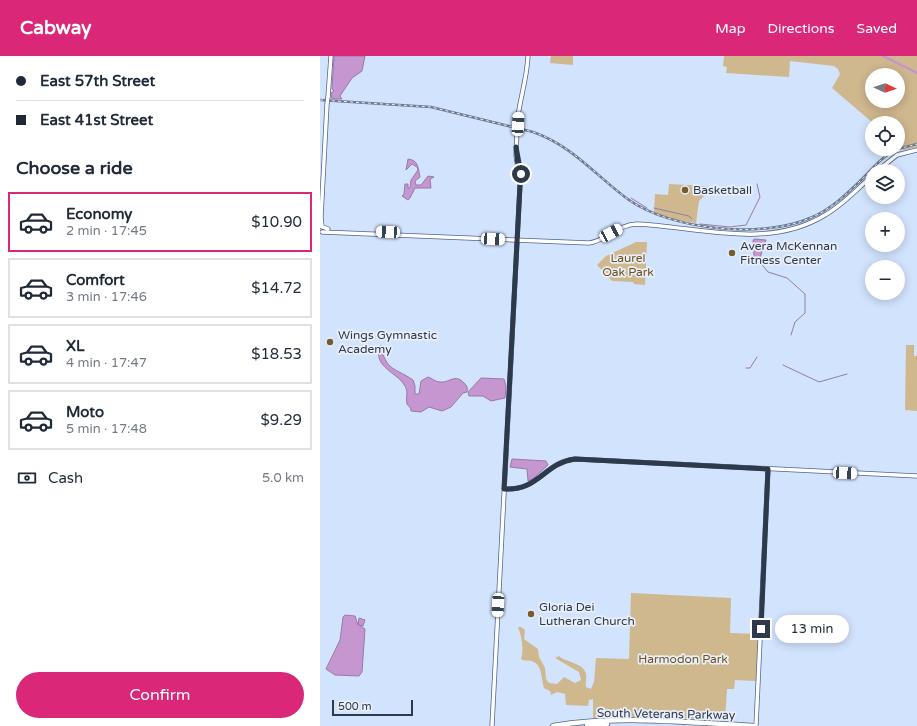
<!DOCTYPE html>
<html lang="en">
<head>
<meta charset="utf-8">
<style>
	body { margin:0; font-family:"Varela Round",sans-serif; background:#f2f2f3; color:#1f2937; height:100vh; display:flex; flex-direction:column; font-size:15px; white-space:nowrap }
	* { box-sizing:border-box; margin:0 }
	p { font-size:13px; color:#747a83 }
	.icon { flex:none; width:22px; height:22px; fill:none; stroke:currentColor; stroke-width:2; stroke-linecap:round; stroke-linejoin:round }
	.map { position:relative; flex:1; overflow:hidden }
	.drawer { display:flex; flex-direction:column; background:#fff; width:320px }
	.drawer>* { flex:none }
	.hud { display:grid; align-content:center; height:88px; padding:0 16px; background:#fff }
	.needle { width:26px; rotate:93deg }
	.fabs { position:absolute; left:545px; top:12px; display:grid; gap:8px }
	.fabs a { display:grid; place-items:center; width:40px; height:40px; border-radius:50%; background:#fff; box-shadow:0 2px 10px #0003; font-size:20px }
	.scale { position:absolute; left:12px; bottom:10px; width:81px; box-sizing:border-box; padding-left:4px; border:2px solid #2e394a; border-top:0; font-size:11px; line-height:14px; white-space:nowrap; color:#2e394a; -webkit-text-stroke:3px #e9eff8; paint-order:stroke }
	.end { position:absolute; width:18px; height:18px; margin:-9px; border:5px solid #2e394a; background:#fff; box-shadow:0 0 0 2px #fff }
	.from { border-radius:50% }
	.bubble { position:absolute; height:28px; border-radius:14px; background:#fff; box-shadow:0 2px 10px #0003; font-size:13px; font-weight:600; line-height:28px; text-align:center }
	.car { position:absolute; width:12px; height:24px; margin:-12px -6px; border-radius:5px; box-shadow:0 0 3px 1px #0007; background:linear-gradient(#fff 24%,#345 0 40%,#fff 0 76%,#345 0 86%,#fff 0) }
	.hud b { display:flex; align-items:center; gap:14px; height:38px; font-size:15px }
	.hud b+b { border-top:1px solid #e0e1e3 }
	.hud i { width:10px; height:10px; background:#1f2937 }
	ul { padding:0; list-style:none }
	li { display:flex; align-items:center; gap:12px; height:60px; margin:0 8px 6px; padding:0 8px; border:2px solid #e0e1e3; border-radius:0px }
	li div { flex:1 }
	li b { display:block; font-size:15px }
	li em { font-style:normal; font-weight:600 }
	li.current { border-color:#db2777 }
	li>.icon { width:36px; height:36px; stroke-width:1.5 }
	h2 { padding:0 16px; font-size:18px; line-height:48px }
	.pay { display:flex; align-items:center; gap:10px; height:44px; padding:0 16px; font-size:15px }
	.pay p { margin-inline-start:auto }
	.primary-button { display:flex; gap:8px; margin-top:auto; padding:8px 16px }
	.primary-button a { flex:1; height:46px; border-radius:24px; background:#db2777; color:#fff; font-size:16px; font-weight:600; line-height:46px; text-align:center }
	header { display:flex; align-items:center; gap:24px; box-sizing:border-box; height:56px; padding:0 20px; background:#db2777; color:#fff }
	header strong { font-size:19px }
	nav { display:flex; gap:22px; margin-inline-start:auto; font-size:14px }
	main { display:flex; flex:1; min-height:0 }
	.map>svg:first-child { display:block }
	.green { fill:#cfb78e; fill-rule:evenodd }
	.water { fill:#c596cf; stroke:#987aa7 }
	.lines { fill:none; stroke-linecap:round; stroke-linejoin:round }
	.stream { stroke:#987aa7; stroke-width:1 }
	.river { stroke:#c596cf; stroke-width:2.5 }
	.major-casing { stroke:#4e658d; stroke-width:5 }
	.highway-casing { stroke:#4e658d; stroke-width:6 }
	.major { stroke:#fff; stroke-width:3.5 }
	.highway { stroke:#fff; stroke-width:4.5 }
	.rail-casing { stroke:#6c798e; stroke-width:2.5 }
	.rail { stroke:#e9eff8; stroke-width:1; stroke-dasharray:3; stroke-linecap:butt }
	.major-bridge-casing { stroke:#4e658d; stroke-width:5; stroke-linecap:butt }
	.major-bridge { stroke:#fff; stroke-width:3.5 }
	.route { stroke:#2e394a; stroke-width:5 }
	.poi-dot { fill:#755c2d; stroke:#e9eff8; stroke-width:1.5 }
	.labels { text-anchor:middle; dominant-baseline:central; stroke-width:3.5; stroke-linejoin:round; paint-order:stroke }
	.poi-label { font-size:12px; fill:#2e394a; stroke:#e9eff8; text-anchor:start }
	.park-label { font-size:12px; fill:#6d5220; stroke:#e9eff8 }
	.street-label { font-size:12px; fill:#2e394a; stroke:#e9eff8 }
</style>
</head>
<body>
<header>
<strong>Cabway</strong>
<nav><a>Map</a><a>Directions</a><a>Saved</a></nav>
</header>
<main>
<section class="drawer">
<div class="hud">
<b><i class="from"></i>East 57th Street</b>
<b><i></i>East 41st Street</b>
</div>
<h2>Choose a ride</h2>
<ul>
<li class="current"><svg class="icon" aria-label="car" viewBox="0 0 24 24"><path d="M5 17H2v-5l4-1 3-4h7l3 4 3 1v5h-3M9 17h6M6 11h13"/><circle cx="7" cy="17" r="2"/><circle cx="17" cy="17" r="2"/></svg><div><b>Economy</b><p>2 min · 17:45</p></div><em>$10.90</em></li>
<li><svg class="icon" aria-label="car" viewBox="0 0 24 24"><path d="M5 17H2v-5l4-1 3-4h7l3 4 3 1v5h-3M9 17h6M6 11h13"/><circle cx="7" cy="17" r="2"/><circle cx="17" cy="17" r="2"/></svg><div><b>Comfort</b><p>3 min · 17:46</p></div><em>$14.72</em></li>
<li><svg class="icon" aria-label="car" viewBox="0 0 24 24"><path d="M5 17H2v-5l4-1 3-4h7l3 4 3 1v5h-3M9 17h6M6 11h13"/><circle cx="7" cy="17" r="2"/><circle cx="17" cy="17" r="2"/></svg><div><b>XL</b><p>4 min · 17:47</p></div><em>$18.53</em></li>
<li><svg class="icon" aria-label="car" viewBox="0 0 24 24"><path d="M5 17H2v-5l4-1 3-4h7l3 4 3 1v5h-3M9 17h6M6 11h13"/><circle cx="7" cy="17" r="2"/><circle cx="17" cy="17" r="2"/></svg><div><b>Moto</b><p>5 min · 17:48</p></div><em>$9.29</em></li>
</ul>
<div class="pay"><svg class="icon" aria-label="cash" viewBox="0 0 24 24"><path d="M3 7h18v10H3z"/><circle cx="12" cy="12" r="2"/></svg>Cash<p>5.0 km</p></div>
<div class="primary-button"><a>Confirm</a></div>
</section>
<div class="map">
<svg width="597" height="670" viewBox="0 0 597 670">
	<rect width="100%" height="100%" fill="#d2e3fe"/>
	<!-- green -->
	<path class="green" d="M 231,0 L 253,0 L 253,9 L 230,7 Z
		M 404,0 L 597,0 L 597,91 L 584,94 L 578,89 L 578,67 L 553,67 L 512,32 L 520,18 L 518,13 L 514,10 L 470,5 L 469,21 L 406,17 L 407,11 L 403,10 ZM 552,19 L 578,19 L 578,45 L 552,45 Z
		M 349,128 L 386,130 L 391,133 L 379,145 L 376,167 L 356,164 L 334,156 L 335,138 L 348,139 Z
		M 316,186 L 327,186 L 325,229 L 314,228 L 313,226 L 292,225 L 277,209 L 286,200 Z
		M 586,289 L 594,289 L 594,300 L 597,300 L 597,355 L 585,354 Z
		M 311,537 L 411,542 L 410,577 L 438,578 L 436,625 L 415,624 L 414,633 L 407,633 L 405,664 L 333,661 L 273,662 L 273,643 L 269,644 L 268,650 L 246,649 L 245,638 L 237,636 L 231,639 L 230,635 L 224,632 C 221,624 223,611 214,606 C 209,603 205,606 201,603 C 204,593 202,581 198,571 L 201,571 L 205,574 L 204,583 L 218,593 L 219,601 L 225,612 L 226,623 L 229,627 L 237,628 L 244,621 L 255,627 L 261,624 L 259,616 L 235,602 L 239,600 C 246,607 263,606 266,618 C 267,622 265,626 266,631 L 271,633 L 274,626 L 276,602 L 309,603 Z"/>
	<!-- water -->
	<path class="water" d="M 14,0 L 45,0 L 42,15 L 32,22 L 20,40 L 22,43 L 12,43 L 11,37 L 14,35 L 12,33 Z
		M 88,103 C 99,104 98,113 100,121 L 95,125 L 96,129 L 101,129 L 108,120 L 114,121 L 110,123 L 111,132 L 95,132 L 90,142 L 88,144 L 82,140 L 84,138 L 85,128 L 88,128 L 88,132 L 90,132 L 91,124 L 98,114 L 97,111 L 92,108 L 86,114 Z
		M 435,183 L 446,184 L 439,205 L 434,200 L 433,184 Z
		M 61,289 C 65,315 76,312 93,324 L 95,330 L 95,338 L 99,338 L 101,325 L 108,321 C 112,322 115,326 120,326 C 130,327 135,317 144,327 C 147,330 148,332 147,336 L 143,337 L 131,351 L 122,355 L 109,351 L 101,356 L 91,355 C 91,351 89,351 87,348 C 85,341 90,336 83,327 C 75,316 51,309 61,289 Z
		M 161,322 L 184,323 L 186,330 L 185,342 L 171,345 L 163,340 L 149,340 L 148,336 Z
		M 192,403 L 226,405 L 228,409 L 214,422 L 208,425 L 207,413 L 190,411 Z
		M 25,559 L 35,560 L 38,569 L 39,562 L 45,564 L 43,570 L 39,569 L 45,573 L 42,616 L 39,620 L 15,619 L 6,613 L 20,584 L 23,561 Z"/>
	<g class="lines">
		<!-- stream -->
		<path class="stream" d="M 311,142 L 327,152
			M 334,152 L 369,160 L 372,163
			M 380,168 L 410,171 L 426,169 L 440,141 L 437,128
			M 439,205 L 448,216 L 467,222 L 485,238 L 485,257 L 475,266 L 471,279
			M 463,309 L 499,326 L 527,318
			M 426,312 L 430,312 L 437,301"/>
		<!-- river -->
		<path class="river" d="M 563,0 L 597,17"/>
		<defs>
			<path id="major" d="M 8,41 L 11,0
				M 197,68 C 199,45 207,24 208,0
				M 557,115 L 577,99 L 597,94
				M 0,170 L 8,173
				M 2,171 L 1,161 L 7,48
				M 2,176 L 269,187 C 286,185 299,168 317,168 C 379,171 448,194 505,159 C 523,149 537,133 552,120
				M 184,433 C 220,435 224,406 255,403 L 597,420
				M 172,670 L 200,129 L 196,99 L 197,74
				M 436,670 L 448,413"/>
			<path id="highway" d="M 233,670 C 299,659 368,666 434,670
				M 267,670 L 287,668"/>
		</defs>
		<!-- major casing -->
		<use href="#major" class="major-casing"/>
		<!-- highway casing -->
		<use href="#highway" class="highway-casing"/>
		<!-- major -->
		<use href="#major" class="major"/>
		<!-- highway -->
		<use href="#highway" class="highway"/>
		<defs>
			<path id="rail" d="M 0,44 L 111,51 L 213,76 C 253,90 276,120 309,144 C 352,174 442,183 490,162 C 510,154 528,137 543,122 C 554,111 563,100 577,93
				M 578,93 L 597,88"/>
		</defs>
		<!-- rail casing -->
		<use href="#rail" class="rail-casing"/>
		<!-- rail -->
		<use href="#rail" class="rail"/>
		<defs>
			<path id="major-bridge" d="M 7,48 L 8,41
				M 197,74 L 197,68"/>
		</defs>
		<!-- major-bridge casing -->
		<use href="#major-bridge" class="major-bridge-casing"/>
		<!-- major-bridge -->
		<use href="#major-bridge" class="major-bridge"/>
	</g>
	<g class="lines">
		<!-- route -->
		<path class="route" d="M 201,118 L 196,91 L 200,129 L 184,433 C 219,435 224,407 255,403 L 448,413 L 441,573"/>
	</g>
	<!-- markers -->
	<g class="poi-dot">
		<circle cx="365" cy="134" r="4"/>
		<circle cx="412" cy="197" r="4"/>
		<circle cx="10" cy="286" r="4"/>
		<circle cx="211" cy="558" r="4"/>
	</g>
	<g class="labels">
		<!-- poi labels -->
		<g class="poi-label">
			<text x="373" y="134">Basketball</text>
			<text x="420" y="190">Avera McKennan<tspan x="420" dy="14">Fitness Center</tspan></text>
			<text x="18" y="279">Wings Gymnastic<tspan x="18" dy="14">Academy</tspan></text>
			<text x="219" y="551">Gloria Dei<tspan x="219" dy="14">Lutheran Church</tspan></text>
		</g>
		<!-- park labels -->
		<g class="park-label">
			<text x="308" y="202">Laurel<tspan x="308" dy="14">Oak Park</tspan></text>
			<text x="363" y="603">Harmodon Park</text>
		</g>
		<!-- street labels -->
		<g class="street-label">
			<text transform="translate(346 658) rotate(1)">South Veterans Parkway</text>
		</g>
	</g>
</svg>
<div class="fabs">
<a><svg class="needle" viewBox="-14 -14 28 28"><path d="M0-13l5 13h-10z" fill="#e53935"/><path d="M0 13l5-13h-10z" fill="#747a83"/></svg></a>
<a><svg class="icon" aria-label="locate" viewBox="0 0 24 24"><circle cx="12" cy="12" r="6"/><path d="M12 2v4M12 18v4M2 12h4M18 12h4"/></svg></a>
<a><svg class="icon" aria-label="layers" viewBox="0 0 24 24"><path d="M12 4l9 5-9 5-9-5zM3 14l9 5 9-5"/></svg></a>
<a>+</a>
<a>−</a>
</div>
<div class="scale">500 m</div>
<i class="end from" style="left:201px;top:118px"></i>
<i class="end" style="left:441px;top:573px"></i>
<div class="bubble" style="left:455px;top:559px;width:74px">13 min</div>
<i class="car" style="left:198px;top:68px;rotate:3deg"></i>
<i class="car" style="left:68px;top:176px;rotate:273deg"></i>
<i class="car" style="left:291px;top:177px;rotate:62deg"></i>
<i class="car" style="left:173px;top:183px;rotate:93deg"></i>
<i class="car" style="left:525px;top:417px;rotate:93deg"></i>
<i class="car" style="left:178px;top:549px;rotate:183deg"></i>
</div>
</main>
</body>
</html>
